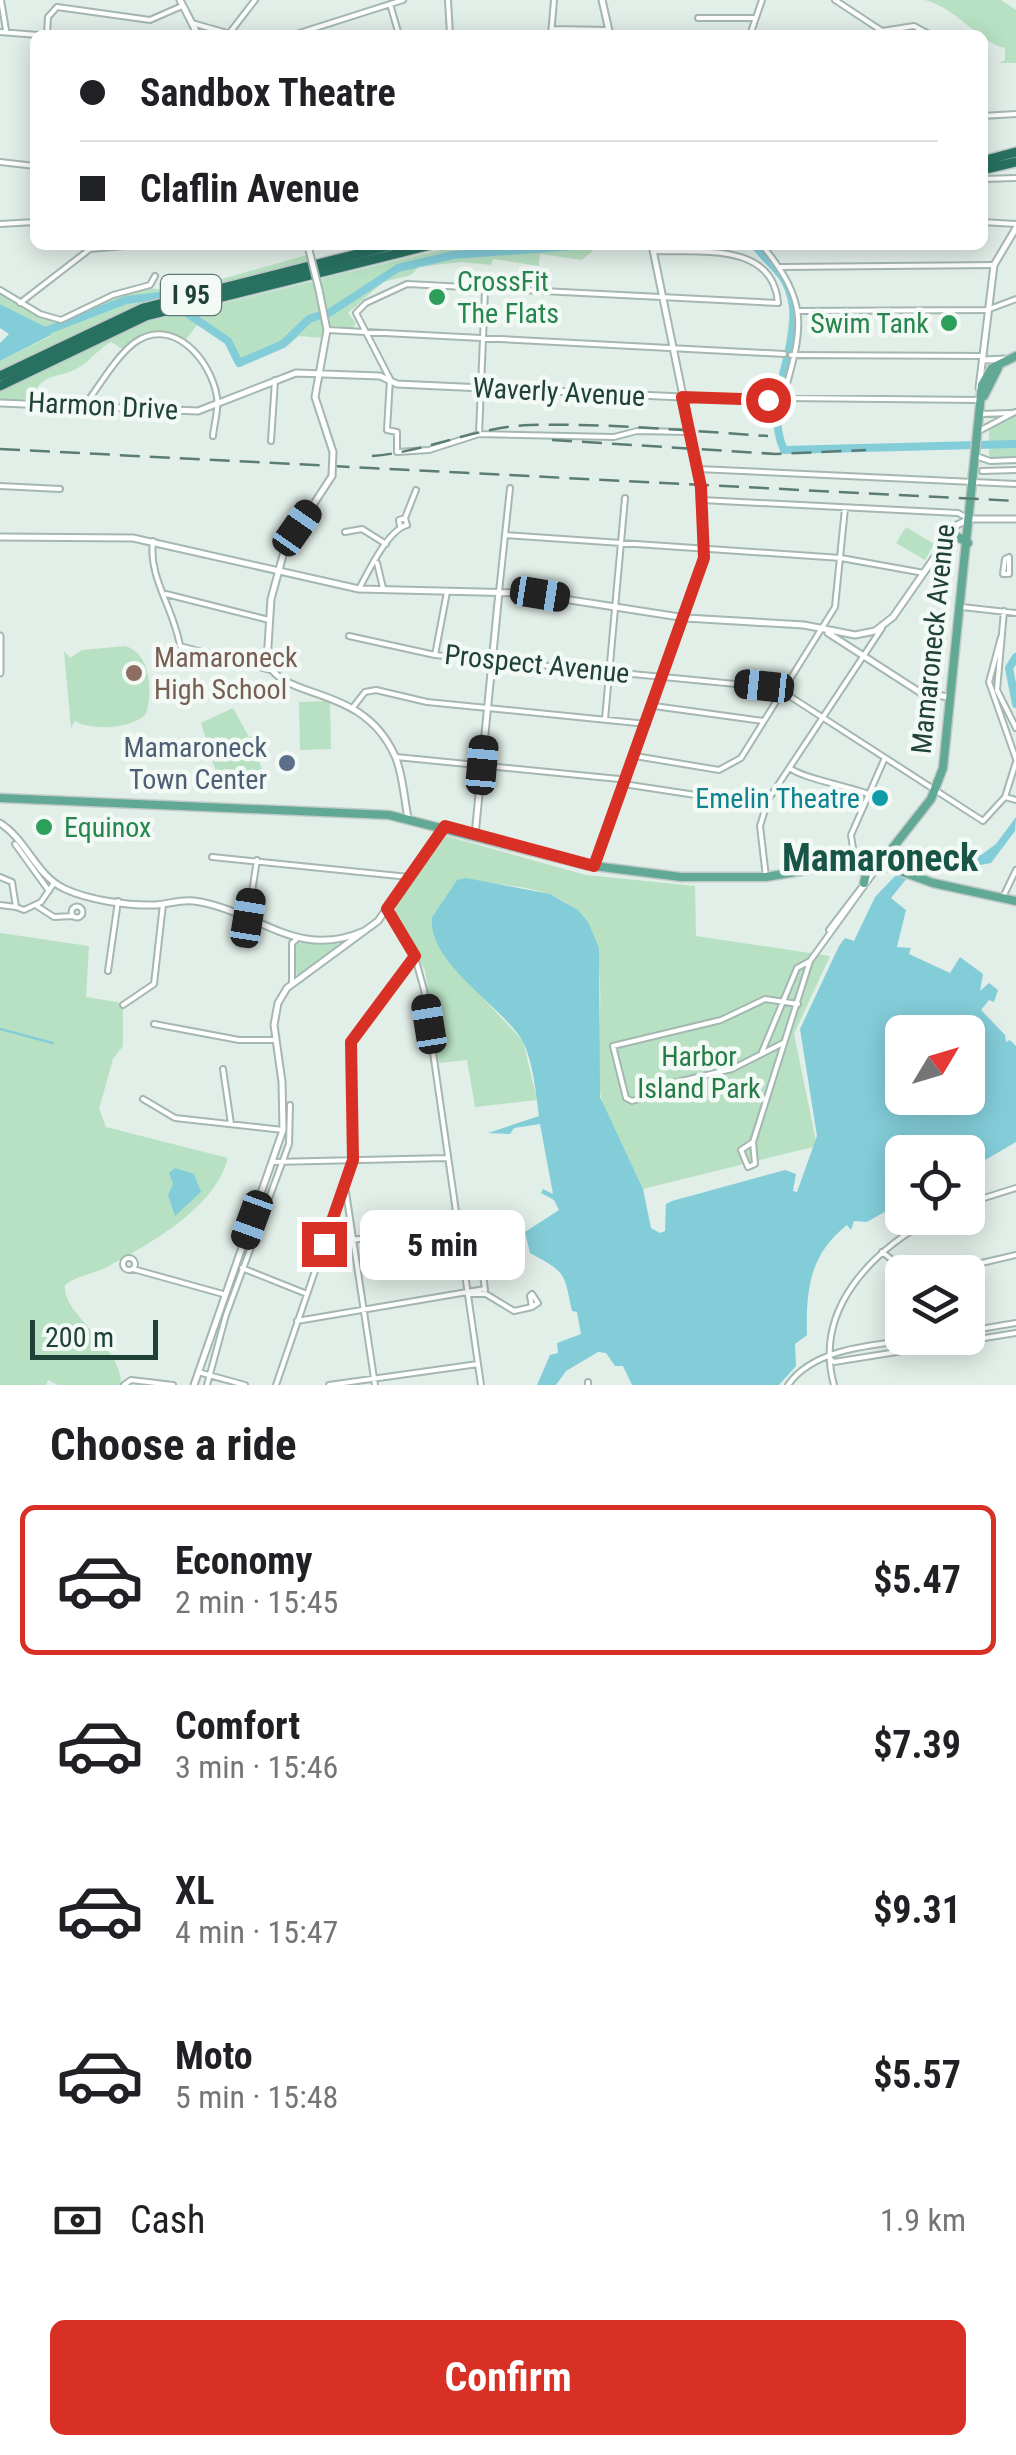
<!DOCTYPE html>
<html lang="en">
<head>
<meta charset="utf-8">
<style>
	body { margin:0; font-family:"Roboto Condensed",sans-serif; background:#f6f6f6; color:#202124; height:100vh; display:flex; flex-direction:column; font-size:38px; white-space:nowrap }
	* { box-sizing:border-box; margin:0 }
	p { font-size:32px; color:#757577 }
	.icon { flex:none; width:55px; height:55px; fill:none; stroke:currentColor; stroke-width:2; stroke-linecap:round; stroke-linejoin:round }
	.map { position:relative; height:1385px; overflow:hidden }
	.panel { display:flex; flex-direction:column; background:#fff; flex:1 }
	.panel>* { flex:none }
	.top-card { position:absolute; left:30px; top:30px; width:958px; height:220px; border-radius:15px; box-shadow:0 5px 25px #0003; display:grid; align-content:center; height:220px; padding:0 50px; background:#fff }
	.needle { width:65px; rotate:52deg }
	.fabs { position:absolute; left:885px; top:1015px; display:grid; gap:20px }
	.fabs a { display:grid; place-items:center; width:100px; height:100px; border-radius:15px; background:#fff; box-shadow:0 5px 25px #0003; font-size:50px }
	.scale { position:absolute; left:30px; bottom:25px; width:128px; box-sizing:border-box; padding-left:10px; border:5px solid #1f4138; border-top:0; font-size:28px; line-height:35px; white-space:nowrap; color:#1f4138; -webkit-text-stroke:8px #f3faf6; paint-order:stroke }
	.end { position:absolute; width:45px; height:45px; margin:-22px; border:12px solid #d93025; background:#fff; box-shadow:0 0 0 5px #fff }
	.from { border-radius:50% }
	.bubble { position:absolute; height:70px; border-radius:15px; background:#fff; box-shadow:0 5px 25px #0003; font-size:32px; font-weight:700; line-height:70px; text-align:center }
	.car { position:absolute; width:30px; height:60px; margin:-30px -15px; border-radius:12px; box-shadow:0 0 8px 2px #0007; background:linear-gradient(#222 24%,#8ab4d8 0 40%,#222 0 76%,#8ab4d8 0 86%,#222 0) }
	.top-card b { display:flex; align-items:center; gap:35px; height:95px; font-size:38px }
	.top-card b+b { border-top:2px solid #e0e0e0 }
	.top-card i { width:25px; height:25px; background:#202124 }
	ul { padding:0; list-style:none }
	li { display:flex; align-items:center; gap:30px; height:150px; margin:0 20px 15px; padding:0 30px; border:5px solid transparent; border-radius:15px }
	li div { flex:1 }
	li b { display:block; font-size:38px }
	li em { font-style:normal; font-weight:700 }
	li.selected { border-color:#d93025 }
	li>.icon { width:90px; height:90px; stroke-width:1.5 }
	h2 { padding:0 50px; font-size:45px; line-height:120px }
	.pay { display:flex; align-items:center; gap:25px; height:110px; padding:0 50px; font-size:38px }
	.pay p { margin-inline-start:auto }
	.action { display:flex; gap:20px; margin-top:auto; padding:20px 50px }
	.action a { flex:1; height:115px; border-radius:15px; background:#d93025; color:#fff; font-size:40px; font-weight:700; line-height:115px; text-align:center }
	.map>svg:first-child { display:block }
	.green { fill:#b8e1c3 }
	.water { fill:#83cdd9; fill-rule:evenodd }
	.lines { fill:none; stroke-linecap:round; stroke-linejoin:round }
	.stream { stroke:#83cdd9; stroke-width:2.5 }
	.river { stroke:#83cdd9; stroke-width:8 }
	.minor-casing { stroke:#a4b7b0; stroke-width:8 }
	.tertiary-casing { stroke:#a4b7b0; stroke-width:9 }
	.primary-casing { stroke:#c0cac7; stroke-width:11 }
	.motorway-casing { stroke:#c0cac7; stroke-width:12 }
	.minor { stroke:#fff; stroke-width:4 }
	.tertiary { stroke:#fff; stroke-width:5 }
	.primary { stroke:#61a895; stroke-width:8 }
	.motorway { stroke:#287161; stroke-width:9 }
	.rail { stroke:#5a7c73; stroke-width:2.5; stroke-dasharray:20 10; stroke-linecap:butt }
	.tertiary-bridge-casing { stroke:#a4b7b0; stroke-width:9; stroke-linecap:butt }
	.tertiary-bridge { stroke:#fff; stroke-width:5 }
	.route { stroke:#d93025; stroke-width:12 }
	.leisure-dot { fill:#2e9e5b; stroke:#f3faf6; stroke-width:4 }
	.education-dot { fill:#8d6e63; stroke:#f3faf6; stroke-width:4 }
	.service-dot { fill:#5c6f8a; stroke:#f3faf6; stroke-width:4 }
	.culture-dot { fill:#0f9aa8; stroke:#f3faf6; stroke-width:4 }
	.labels { text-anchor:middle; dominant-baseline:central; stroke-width:9; stroke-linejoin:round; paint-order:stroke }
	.shield { fill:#f3faf6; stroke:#5f7871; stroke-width:2.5 }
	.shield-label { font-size:25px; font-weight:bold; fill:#1f4138 }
	.leisure-label { font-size:28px; fill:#27864d; stroke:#f3faf6; text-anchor:start }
	.street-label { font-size:28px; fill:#1f4138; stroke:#f3faf6 }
	.education-label { font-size:28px; fill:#785e54; stroke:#f3faf6; text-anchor:start }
	.service-label { font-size:28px; fill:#4e5e75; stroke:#f3faf6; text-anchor:end }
	.culture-label { font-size:28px; fill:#0d838f; stroke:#f3faf6; text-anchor:end }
	.park-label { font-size:28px; fill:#257d46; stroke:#f3faf6 }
	.district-label { font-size:38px; font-weight:bold; fill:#195546; stroke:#f3faf6 }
</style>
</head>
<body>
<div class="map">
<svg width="1016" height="1385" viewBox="0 0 1016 1385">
	<rect width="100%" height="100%" fill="#e2eee8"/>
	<!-- green -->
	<path class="green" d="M 925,0 L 1001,0 L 1016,10 L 1016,63 L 999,63 L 1005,60 L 1005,48 C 980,43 958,9 925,0 Z
		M 462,245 L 648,245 L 596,248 L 582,260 L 540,254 L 539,266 L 493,259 L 491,265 L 461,262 L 419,267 L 411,275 L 383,282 L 348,313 L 356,323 L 353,328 L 331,326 L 320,279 Z
		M 751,245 L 759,245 C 783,271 816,315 790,351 L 785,353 L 790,309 L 783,282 Z
		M 307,255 L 309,262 L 131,307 L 0,370 L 0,361 L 51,336 L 46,327 L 0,304 L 0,294 C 17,305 37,320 58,321 C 90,323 124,274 172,293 Z
		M 314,281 L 325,329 L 322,338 L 299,336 L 286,347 L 237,366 L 224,340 L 199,322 L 185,341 C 162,327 143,333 123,349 L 111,342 C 98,349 90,361 78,368 C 59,379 39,372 33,399 L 0,400 L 0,392 L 130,326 Z
		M 1016,416 L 1016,457 L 989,457 L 989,427 Z
		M 906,527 L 934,544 L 925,560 L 896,543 Z
		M 125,646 C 151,653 153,692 146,714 C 132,729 92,731 75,721 L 71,728 L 64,651 L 70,658 L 82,650 Z
		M 330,701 L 331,749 L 300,750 L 299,702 Z
		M 233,708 L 249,737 L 254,735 L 257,742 L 252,744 L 265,776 L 233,791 L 216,772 L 201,723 Z
		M 446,836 L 586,875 L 695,886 L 696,936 L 830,956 L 794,1034 L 817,1146 L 643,1189 C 632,1162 604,1120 600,1092 C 591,1028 626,920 548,894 C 520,884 487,884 457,880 L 432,917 L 452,965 L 523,1041 L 537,1100 L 475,1107 L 467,1060 L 439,1063 L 425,970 L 395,918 L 396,905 Z
		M 0,933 L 89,946 L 86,997 L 123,1003 L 123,1046 L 113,1059 L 99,1109 L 106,1127 L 228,1158 C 215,1208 151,1243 109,1266 C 94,1274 78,1275 65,1285 C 61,1315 123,1346 121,1385 L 58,1385 L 48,1380 L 46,1385 L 0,1385 Z
		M 355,937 L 297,977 L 294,944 Z"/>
	<!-- water -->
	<path class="water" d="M 0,304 L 46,327 L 51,335 L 0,361 L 0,343 L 9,334 L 0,328 Z
		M 1016,817 L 1015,831 L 991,863 L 950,871 L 915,868 L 891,898 L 906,910 L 897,947 L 911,948 L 909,954 L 950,973 L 960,957 L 983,974 L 980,991 L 989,983 L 998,990 L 994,1002 L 989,1000 L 981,1010 L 1005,1035 L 1006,1042 L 1010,1040 L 1016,1046 L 1016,1142 L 968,1170 L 968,1152 L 902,1152 L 902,1202 L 867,1222 L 854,1221 L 851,1230 L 847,1225 C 809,1255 806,1290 807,1335 L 795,1344 L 796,1366 L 779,1385 L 632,1385 L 623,1366 L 615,1366 L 606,1353 L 598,1352 L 566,1371 L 556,1385 L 537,1385 L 550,1355 L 558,1353 L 557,1343 L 581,1334 L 577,1312 L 572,1311 C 564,1273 567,1273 530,1253 L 525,1232 L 559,1210 L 554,1200 L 541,1193 L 543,1189 L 553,1194 L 540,1124 L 514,1128 L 510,1134 L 488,1133 L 539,1116 C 536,1094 533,1060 522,1040 C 500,1004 427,963 432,917 L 457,880 L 466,878 L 550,894 L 578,910 L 588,922 L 599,948 L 600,1097 L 643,1189 L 651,1228 L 660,1233 L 665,1231 L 666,1204 L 672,1201 L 785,1170 L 796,1174 L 793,1191 L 797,1192 L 817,1136 L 800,1029 L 839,946 L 845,938 L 854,941 L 875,897 L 897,874 L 924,855 L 981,855 L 996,844 ZM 902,1032 L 968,1032 L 968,1098 L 902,1098 Z
		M 175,1168 L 194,1174 L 201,1192 L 175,1216 L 168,1195 L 173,1184 L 169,1173 Z"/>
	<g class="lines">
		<!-- stream -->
		<path class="stream" d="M 0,1029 L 53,1043"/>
		<!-- river -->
		<path class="river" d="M 755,245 C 763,258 778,268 785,281 C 814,335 758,392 784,450 L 1016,444
			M 329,313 L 398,268 L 453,255 L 588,245
			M 188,314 L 228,341 L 239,363 L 283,344 L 309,319 L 321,315
			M 43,332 L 126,300 L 160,296
			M 1016,657 L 1009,668 L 1016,704"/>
		<defs>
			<path id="minor" d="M 1,0 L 6,30
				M 448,0 L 450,35
				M 835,0 L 882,31 L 914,26 L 931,35
				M 390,4 L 399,35
				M 698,18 L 754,18
				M 192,23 L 234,35
				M 553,29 L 608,30
				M 0,32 L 38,35
				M 47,35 L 48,17 L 57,7 L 150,20 L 182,6
				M 228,35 L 255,0
				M 293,35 L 403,0
				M 551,35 L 554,0
				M 750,35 L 762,0
				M 982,116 L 1016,114
				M 0,162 L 35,166
				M 982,179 L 1016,178
				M 982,222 L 1016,224
				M 0,224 L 35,222
				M 78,245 L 90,249 L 136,245
				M 762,245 C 810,304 803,327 783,398
				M 654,251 C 698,253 773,241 778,303 L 407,284 L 366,303 L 356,313 L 390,379 L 387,430 L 397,432 L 397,452 L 429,450 L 479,434 L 614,437 L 637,431 L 689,432
				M 781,267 L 994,265
				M 0,290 L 40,314 L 61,320 L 113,295 L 150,285 L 155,276
				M 20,303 L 90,249
				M 798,311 L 987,310 L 1016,299
				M 327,330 L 784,354
				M 791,355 L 983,356
				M 683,397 L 978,400
				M 85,405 C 100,385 115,358 134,343 C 173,315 211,360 217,397 C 219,409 214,424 213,436
				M 981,414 L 1011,413
				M 979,431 L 1015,412
				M 479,434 L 485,290
				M 271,441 L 275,380
				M 976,456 L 990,461 L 1016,460
				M 698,469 L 1016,484
				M 982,471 L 1016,470
				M 0,486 L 60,489
				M 702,500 L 958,513 L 969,519
				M 405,518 L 416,490
				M 345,532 L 362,529 L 386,544
				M 505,535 L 841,558 L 924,573
				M 153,541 C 148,577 174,609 180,646 L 270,670
				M 1009,557 L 1009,574 L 1003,574 L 1005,559 Z
				M 377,563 L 383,588
				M 359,589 C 369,570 388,530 407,525 L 405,518 L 399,520 L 400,526
				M 499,592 L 510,488
				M 166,594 L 269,620
				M 962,607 L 1016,613
				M 1004,611 L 997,690 L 1016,728
				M 349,636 L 435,655 L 777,688 L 983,821 L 1005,797 L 1016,762
				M 1001,637 L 989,682 L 1016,759
				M 435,655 L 447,592
				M 354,706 L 365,692 L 376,690 L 427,702 L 647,724
				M 654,706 L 763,721
				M 605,719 L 625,498
				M 635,756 L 719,770 L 741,758 L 835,607 L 845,508
				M 396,757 L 619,779 L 630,785 L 702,796
				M 790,768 C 801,778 848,786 868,794
				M 1005,797 L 1016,800
				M 15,844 L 49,891
				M 212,857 L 409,877
				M 855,862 L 851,835 L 884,760
				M 0,877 L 12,882 L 16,907 L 24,910 L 41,902 L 54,883
				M 766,877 L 760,826 L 768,800 L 882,628
				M 1003,897 L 1016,870
				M 0,905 L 16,907
				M 37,906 L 54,917 L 73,916
				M71.5 912a5.5 5.5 0 1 1 11 0a5.5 5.5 0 1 1-11 0Z
				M 387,909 L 415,957 L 424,990 L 481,1385
				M 248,917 L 257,860
				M 829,930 L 874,871
				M 108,971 L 118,901
				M 292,982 L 292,943 L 296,940
				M 123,1005 L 154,984 L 163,904
				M 154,1024 L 239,1040 L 275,1040
				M 783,1043 L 732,1069 L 664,1085 L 660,1093 L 632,1101 L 626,1098 L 613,1046 L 721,1020 L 765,999 L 798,1004
				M 762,1052 L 797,968 L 810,961
				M 223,1069 L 231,1124
				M 143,1099 L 175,1118 L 283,1130
				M 753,1142 L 810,961 L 880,864
				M 753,1142 L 755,1164 L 748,1167 L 741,1150 Z
				M 273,1162 L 448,1158
				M 346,1192 L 375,1385
				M 968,1203 L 1016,1188
				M 325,1244 L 482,1221
				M 882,1252 L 908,1272
				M123 1264a6 6 0 1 1 12 0a6 6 0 1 1-12 0Z
				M 482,1266 L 485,1290
				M 242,1268 L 307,1294
				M 133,1269 L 223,1294
				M 943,1272 L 1016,1255
				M 468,1294 L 486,1294 L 514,1311 L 532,1307
				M 532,1294 L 538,1303 L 532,1307 L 530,1296 Z
				M 297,1321 L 485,1289
				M 968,1331 L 1016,1323
				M 830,1359 L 834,1362 L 1016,1333
				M 198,1372 L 245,1385
				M 588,1382 L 588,1385
				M 124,1385 L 131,1380 L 173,1385
				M 207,1385 L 226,1315 L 289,1144 L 290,1105
				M 276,1385 L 353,1160 L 351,1042 L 415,957
				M 329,1385 L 478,1364
				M 788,1385 C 816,1345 882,1345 926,1338
				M 834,1385 C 813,1309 872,1251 933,1218"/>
			<path id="tertiary" d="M 180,0 L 198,35
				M 602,0 L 610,35
				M 319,290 L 327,330 L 315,397 L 333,452
				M 985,360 L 1004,359
				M 979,388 L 994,265 L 1016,228
				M 0,403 L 198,411 L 296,373 L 380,376 L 397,384 L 682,397
				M 332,476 L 285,548 L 271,599 L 267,661 C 282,702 362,682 395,756 C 403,774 404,798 408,818
				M 0,537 L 133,538 L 359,589 L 525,593 L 686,618 L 804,625 L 855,635 L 875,631 L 893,617 L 957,525 L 969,519 L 1016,519
				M 828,633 L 921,693 L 949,697
				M 0,636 L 0,673
				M 0,823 C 27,840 36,876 65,889 C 89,900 128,906 156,905 C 169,904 181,899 194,901 C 258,910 296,961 364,931
				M 475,835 L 499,592
				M 595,866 L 704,559 L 698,469 L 652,245
				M 194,1385 L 283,1130 L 282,1082 L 274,1025 L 278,1003 L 287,988 L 378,921 L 443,829"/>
			<path id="primary" d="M 984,396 L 998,368
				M 951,533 L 968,543
				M 0,798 L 389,815 L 586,865 L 681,877 L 766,877 L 855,862 L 877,863 L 933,883 L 1016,901
				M 855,862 L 866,874 L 864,883
				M 880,864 L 931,799 L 943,768 L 982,385 L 992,368 L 1016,356"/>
			<path id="motorway" d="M 982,161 L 1016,152
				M 982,170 L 1016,162
				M 0,376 L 143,308 L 393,245
				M 0,386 L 146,316 L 431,245"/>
		</defs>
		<!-- minor casing -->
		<use href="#minor" class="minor-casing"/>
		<!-- tertiary casing -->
		<use href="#tertiary" class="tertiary-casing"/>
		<!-- primary casing -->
		<use href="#primary" class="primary-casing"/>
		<!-- motorway casing -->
		<use href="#motorway" class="motorway-casing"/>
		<!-- minor -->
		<use href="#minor" class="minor"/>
		<!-- tertiary -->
		<use href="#tertiary" class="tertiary"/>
		<!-- primary -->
		<use href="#primary" class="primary"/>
		<!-- motorway -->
		<use href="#motorway" class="motorway"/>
		<!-- rail -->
		<path class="rail" d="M 552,440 L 776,454 L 866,450
			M 0,449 L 1016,501
			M 372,456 C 426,452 475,427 530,425 C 608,423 689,431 768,436"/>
		<defs>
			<path id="tertiary-bridge" d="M 309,250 L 319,290
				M 332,476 L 333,452"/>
		</defs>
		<!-- tertiary-bridge casing -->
		<use href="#tertiary-bridge" class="tertiary-bridge-casing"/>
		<!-- tertiary-bridge -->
		<use href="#tertiary-bridge" class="tertiary-bridge"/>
	</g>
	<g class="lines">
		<!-- route -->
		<path class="route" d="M 324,1244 L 353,1160 L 351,1042 L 415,956 L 387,909 L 445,826 L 594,866 L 704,558 L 701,487 L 682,397 L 768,400"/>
	</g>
	<!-- markers -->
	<g class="leisure-dot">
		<circle cx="437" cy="297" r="10"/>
		<circle cx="949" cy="323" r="10"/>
		<circle cx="44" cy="827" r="10"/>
	</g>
	<circle class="education-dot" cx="134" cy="673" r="10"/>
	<circle class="service-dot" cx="287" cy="763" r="10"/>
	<circle class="culture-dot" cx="880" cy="798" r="10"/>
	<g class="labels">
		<!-- shield labels -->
		<rect class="shield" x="161" y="275" width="60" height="40" rx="8"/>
		<g class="shield-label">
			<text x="191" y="295">I 95</text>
		</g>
		<!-- leisure labels -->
		<g class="leisure-label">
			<text x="457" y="281">CrossFit<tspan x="457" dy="32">The Flats</tspan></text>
			<text x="929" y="323" text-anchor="end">Swim Tank</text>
			<text x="64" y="827">Equinox</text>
		</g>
		<!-- street labels -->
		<g class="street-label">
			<text transform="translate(559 392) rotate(3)">Waverly Avenue</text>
			<text transform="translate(103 406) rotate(3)">Harmon Drive</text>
			<text transform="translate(933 639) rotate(-84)">Mamaroneck Avenue</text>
			<text transform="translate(537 664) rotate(6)">Prospect Avenue</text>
		</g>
		<!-- education labels -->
		<g class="education-label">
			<text x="154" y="657">Mamaroneck<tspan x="154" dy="32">High School</tspan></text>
		</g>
		<!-- service labels -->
		<g class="service-label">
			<text x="267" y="747">Mamaroneck<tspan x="267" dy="32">Town Center</tspan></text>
		</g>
		<!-- culture labels -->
		<g class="culture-label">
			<text x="860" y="798">Emelin Theatre</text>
		</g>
		<!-- park labels -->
		<g class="park-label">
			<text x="699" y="1056">Harbor<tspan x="699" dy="32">Island Park</tspan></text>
		</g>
		<!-- district labels -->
		<g class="district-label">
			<text x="880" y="858">Mamaroneck</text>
		</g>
	</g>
</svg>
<div class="fabs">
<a><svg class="needle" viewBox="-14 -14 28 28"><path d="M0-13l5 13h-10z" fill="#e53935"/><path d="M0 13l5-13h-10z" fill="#757577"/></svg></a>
<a><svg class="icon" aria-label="locate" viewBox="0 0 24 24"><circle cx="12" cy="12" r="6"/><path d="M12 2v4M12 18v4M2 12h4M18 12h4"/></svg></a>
<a><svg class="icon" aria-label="layers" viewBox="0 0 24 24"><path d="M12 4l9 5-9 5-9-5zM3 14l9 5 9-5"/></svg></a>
</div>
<div class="scale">200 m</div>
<i class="end from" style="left:768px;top:400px"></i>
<i class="end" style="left:324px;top:1244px"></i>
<div class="bubble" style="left:360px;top:1210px;width:165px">5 min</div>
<i class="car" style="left:297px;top:528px;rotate:35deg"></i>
<i class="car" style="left:540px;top:594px;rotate:99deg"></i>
<i class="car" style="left:764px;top:686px;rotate:276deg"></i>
<i class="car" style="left:482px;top:765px;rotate:5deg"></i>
<i class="car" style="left:248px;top:918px;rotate:9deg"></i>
<i class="car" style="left:429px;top:1024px;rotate:351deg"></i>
<i class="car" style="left:252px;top:1220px;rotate:200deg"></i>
<div class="top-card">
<b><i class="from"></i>Sandbox Theatre</b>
<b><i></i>Claflin Avenue</b>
</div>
</div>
<section class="panel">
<h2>Choose a ride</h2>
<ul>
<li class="selected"><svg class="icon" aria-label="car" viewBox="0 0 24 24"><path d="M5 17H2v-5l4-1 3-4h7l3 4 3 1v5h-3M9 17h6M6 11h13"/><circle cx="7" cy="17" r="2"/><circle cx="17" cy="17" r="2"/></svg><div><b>Economy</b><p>2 min · 15:45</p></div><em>$5.47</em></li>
<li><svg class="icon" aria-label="car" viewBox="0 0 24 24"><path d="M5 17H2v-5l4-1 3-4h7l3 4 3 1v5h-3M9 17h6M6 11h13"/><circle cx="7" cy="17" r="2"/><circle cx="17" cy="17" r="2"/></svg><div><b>Comfort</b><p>3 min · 15:46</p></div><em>$7.39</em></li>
<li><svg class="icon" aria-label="car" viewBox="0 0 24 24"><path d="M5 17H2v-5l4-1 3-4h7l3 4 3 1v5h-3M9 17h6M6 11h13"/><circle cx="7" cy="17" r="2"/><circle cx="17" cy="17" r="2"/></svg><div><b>XL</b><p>4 min · 15:47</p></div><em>$9.31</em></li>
<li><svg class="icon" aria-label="car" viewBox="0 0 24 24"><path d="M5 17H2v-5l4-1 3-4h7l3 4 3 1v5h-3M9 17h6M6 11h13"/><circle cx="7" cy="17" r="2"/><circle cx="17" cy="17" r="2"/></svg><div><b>Moto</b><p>5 min · 15:48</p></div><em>$5.57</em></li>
</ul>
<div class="pay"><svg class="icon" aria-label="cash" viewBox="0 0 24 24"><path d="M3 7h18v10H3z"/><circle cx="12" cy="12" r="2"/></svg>Cash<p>1.9 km</p></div>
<div class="action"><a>Confirm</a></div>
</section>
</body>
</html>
